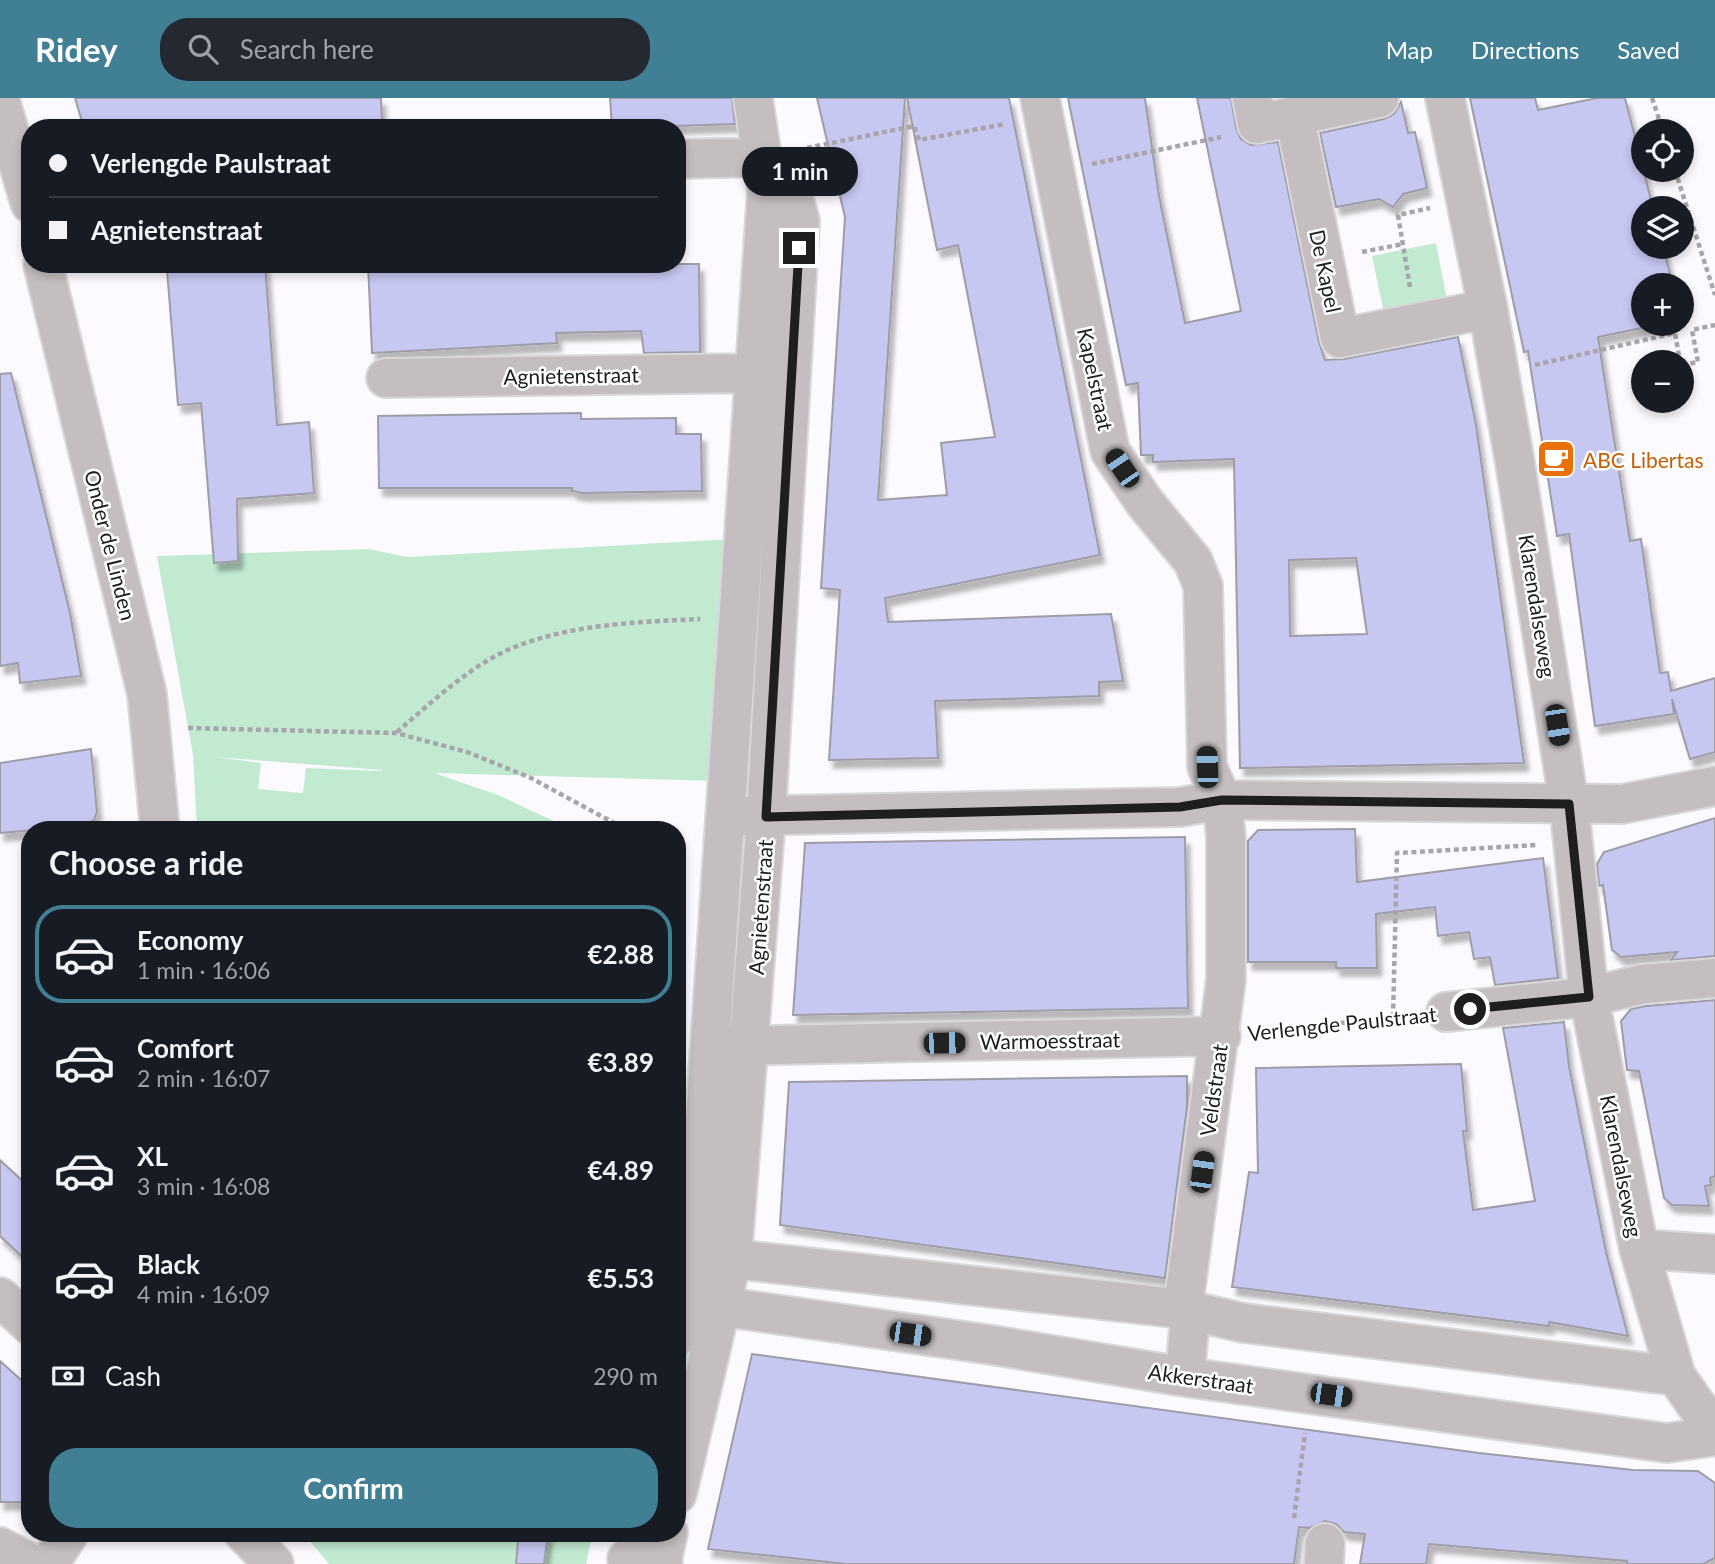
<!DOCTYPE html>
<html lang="en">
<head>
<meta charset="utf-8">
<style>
	body { margin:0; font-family:Lato,sans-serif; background:#242831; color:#f1f3f6; height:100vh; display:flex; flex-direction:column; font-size:26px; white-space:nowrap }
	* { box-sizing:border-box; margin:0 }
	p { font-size:23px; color:#9ea1a6 }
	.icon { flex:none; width:38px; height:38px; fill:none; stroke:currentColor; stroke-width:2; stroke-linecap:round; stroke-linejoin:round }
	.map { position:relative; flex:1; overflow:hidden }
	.drawer { position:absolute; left:21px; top:723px; width:665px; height:721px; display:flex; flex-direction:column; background:#171b24; border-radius:28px; box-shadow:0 4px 10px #0003 }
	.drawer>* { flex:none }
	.banner { position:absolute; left:21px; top:21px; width:665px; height:154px; border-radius:28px; box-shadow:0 4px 10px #0003; display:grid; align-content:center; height:154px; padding:0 28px; background:#171b24 }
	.controls { position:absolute; left:1631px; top:21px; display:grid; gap:14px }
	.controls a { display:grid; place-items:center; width:63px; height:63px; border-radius:50%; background:#171b24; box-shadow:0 4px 10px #0003; font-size:35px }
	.end { position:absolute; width:32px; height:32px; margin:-16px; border:9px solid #1f1d20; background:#fff; box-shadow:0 0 0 4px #fff }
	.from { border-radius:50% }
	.bubble { position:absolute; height:49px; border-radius:24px; background:#171b24; box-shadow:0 4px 10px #0003; font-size:23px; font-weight:700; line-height:49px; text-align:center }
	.car { position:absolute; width:21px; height:42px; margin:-21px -10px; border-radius:9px; box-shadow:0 0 5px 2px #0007; background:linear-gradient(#222 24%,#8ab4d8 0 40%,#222 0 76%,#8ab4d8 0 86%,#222 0) }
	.banner b { display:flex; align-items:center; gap:24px; height:66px; font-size:26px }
	.banner b+b { border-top:2px solid #363941 }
	.banner i { width:18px; height:18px; background:#f1f3f6 }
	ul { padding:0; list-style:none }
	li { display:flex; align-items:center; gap:21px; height:98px; margin:0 14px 10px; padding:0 14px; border:4px solid transparent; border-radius:28px }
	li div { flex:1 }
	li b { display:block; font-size:26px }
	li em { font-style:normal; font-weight:700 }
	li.active { border-color:#417f95 }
	li>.icon { width:63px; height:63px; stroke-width:1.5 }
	h2 { padding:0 28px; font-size:32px; line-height:84px }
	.pay { display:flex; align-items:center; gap:18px; height:77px; padding:0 28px; font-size:26px }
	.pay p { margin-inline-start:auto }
	.primary-button { display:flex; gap:14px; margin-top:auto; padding:14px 28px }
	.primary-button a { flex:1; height:80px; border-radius:28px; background:#417f95; color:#fff; font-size:28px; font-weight:700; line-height:80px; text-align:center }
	header { display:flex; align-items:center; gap:42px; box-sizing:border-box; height:98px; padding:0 35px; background:#417f95; color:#fff }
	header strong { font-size:33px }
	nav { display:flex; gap:38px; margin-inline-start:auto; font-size:24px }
	.search { width:490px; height:63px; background:#242831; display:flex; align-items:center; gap:18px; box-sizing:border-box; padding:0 24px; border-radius:28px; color:#9ea1a6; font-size:26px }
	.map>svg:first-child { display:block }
	.green { fill:#c2ead1; fill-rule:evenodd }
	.building { fill:#c7c8f2; stroke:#9d9da7; stroke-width:2; fill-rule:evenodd; filter:url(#shadow) }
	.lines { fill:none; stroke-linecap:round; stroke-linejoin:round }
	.minor-casing { stroke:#d9d7da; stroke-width:42 }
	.path { stroke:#a7a5a9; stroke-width:4.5; stroke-dasharray:5 3.5; stroke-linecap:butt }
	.minor { stroke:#c4bec0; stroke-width:38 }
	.route { stroke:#1f1d20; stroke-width:9 }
	.labels { text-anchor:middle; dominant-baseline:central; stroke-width:5; stroke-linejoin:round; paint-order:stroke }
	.street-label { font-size:21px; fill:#1f1d20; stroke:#fff }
	.food-label { font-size:21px; fill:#c56008; stroke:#fff; text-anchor:start }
</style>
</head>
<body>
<header>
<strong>Ridey</strong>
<div class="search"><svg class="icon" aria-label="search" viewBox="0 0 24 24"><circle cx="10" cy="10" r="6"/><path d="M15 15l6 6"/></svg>Search here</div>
<nav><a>Map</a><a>Directions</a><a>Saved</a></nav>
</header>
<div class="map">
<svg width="1715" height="1466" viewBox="0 0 1715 1466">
	<defs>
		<filter id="shadow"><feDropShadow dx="4.5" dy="8" stdDeviation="2" flood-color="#0004"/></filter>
	</defs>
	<rect width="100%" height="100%" fill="#fcfafe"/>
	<!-- green -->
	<path class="green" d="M 1436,145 L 1448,207 L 1385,220 L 1372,158 Z
		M 733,441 L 716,683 L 434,675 L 498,697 L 571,731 L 197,731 L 193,657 L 157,458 L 369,451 L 407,459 ZM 214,659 L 382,672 L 382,673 L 306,670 L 303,695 L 258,691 L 261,665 Z
		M 685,1234 L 701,1238 L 677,1347 L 677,1269 Z
		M 303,1435 L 593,1435 L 586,1466 L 329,1466 Z"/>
	<!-- building -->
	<path class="building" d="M 75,0 L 381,0 L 382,24 L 287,30 L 84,30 Z
		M 610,0 L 732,0 L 735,26 L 612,30 Z
		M 817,0 L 905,0 L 878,402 L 947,397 L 941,345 L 995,339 L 958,147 L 937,152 L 907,0 L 1009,0 L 1100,457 L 885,500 L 888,524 L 1111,516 L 1123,583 L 1099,584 L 1099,598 L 935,603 L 938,660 L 829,662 L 840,492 L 821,490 L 845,119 Z
		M 1068,0 L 1145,0 L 1159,98 L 1185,225 L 1241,213 L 1197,0 L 1231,0 L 1236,30 L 1241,41 L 1251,47 L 1278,44 L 1319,244 L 1325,262 L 1344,261 L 1458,239 L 1476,327 L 1524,665 L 1240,670 L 1234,361 L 1153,364 L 1153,357 L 1141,357 L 1138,285 L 1126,287 ZM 1356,460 L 1367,536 L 1290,538 L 1289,462 Z
		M 1470,0 L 1535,0 L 1538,12 L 1597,0 L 1625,0 L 1653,110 L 1643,110 L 1643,149 L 1663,149 L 1673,187 L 1643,187 L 1643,226 L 1661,226 L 1598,239 L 1630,443 L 1641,441 L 1660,575 L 1668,574 L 1671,593 L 1715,580 L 1715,654 L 1690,661 L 1672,601 L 1674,616 L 1595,628 L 1569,436 L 1557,438 L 1528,253 L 1524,254 Z
		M 1401,4 L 1408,35 L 1415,34 L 1427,90 L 1403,96 L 1393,109 L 1379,101 L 1336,109 L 1320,35 L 1384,21 L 1394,16 Z
		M 265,166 L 277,327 L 309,324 L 314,395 L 237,401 L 238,463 L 214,465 L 201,305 L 178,307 L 167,172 Z
		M 368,166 L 699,166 L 700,254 L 644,255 L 641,233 L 556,235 L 557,245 L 372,255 Z
		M 11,275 L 70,515 L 81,578 L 20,585 L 18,565 L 0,568 L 0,276 Z
		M 581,315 L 581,321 L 676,320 L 676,336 L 701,336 L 702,393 L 583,395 L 572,393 L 572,390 L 379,390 L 378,318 Z
		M 91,651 L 97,714 L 94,722 L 84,728 L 0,735 L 0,665 Z
		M 1715,720 L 1715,858 L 1671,862 L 1677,854 L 1621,859 L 1612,852 L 1603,787 L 1599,788 L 1597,766 L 1604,754 Z
		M 1355,731 L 1357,784 L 1543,760 L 1558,880 L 1495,887 L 1490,859 L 1474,861 L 1469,834 L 1438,838 L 1435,809 L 1376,816 L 1377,870 L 1336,870 L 1336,864 L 1248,864 L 1248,743 L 1258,732 Z
		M 1185,739 L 1188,910 L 793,917 L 805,745 Z
		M 1715,902 L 1715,1078 L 1710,1080 L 1711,1087 L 1705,1088 L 1709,1108 L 1672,1107 L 1664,1100 L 1639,973 L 1627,972 L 1621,923 L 1631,911 L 1646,908 Z
		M 1564,924 L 1569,968 L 1606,1154 L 1628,1238 L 1549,1224 L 1549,1228 L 1232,1189 L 1249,1074 L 1258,1075 L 1256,970 L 1461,966 L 1467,1033 L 1463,1033 L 1473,1112 L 1535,1103 L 1503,930 Z
		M 1187,978 L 1187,1009 L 1165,1180 L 780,1127 L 789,984 Z
		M 0,1062 L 30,1090 L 30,1166 L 0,1138 Z
		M 752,1256 L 1479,1355 L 1633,1372 L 1698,1373 L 1715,1385 L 1715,1460 L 1703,1466 L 1627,1466 L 1627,1463 L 1429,1446 L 1426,1466 L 1360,1466 L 1365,1436 L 1344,1434 L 1336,1426 L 1325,1423 L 1309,1430 L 1299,1429 L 1294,1466 L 846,1466 L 708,1451 Z
		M 0,1263 L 30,1290 L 30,1404 L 0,1404 Z
		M 530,1435 L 548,1435 L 544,1466 L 516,1466 L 518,1443 Z"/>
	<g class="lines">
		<defs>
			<path id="minor" d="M 1040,0 L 1110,353 L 1145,405 L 1193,463 L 1203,488 L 1207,669 L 1222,702 L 1226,739 L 1226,881 L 1183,1211 L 1189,1229 L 1185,1279
				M 1252,0 L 1257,26 L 1379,0
				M 1445,0 L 1488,211 L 1515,365 L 1569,706 L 1589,899 L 1639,1151 L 1676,1278 L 1715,1334
				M 0,2 L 30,105
				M 1299,40 L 1340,240 L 1488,211
				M 677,61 L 763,59
				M 43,166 L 147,596 L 160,732
				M 386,280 L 755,275
				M 740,718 L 1180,709 L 1222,702 L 1622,706 L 1715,688
				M 1446,914 L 1589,899 L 1643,886 L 1715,880
				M 726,948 L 1221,938
				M 1639,1151 L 1715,1156
				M 706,1158 L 1183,1211 L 1244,1225 L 1676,1278
				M 0,1199 L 30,1227
				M 697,1205 L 992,1247 L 1185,1279 L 1667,1345 L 1715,1338
				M 677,1239 L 696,1157 L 767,92 L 753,0
				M 677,1396 L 732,1160 L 766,719 L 800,123 L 791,91 L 763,59
				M 244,1435 L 274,1466
				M 0,1449 L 32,1466
				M 627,1461 L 663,1466
				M 49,1466 L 69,1435
				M 661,1466 L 668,1435
				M 1324,1466 L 1325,1445"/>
		</defs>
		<!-- minor casing -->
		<use href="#minor" class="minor-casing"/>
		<!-- path -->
		<path class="path" d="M 1652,0 L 1663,33
			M 807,50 L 914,28 L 919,42 L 1005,26
			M 1092,66 L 1221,39
			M 1675,72 L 1715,197
			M 1362,154 L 1403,146
			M 1410,189 L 1398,117 L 1430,110
			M 1535,267 L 1675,235 L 1680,264
			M 1682,267 L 1698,264 L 1692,232 L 1715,227
			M 188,630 L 396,635 L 467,654 L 531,680 L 627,732
			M 397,634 C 426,609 456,581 490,561 C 549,527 633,524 700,521
			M 1393,919 L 1397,755 L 1537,747
			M 1256,934 L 1408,918
			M 1294,1420 L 1305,1335"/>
		<!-- minor -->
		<use href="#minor" class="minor"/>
	</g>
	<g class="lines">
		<!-- route -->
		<path class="route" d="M 799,150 L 766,719 L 1180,709 L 1222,702 L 1569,706 L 1589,899 L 1470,911"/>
	</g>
	<!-- icons -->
	<defs>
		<symbol id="cafe-square" viewBox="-11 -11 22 22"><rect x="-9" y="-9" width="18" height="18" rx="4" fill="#e8710a" stroke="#fff"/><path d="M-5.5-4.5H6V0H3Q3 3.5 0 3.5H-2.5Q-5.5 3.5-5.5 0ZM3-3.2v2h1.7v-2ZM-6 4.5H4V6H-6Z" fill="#fff"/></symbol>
	</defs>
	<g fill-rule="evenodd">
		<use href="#cafe-square" x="1534" y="339" width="44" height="44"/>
	</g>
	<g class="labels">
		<!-- street labels -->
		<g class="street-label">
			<text transform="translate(1326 173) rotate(78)">De Kapel</text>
			<text transform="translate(571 277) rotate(-1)">Agnietenstraat</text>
			<text transform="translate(1096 281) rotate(78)">Kapelstraat</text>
			<text transform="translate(111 447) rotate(76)">Onder de Linden</text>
			<text transform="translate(1538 508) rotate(81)">Klarendalseweg</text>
			<text transform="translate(760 809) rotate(-86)">Agnietenstraat</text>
			<text transform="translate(1342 925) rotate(-6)">Verlengde Paulstraat</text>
			<text transform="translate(1050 942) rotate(-1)">Warmoesstraat</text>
			<text transform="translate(1213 992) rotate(-82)">Veldstraat</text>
			<text transform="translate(1622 1068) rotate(79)">Klarendalseweg</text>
			<text transform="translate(1201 1280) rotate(8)">Akkerstraat</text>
		</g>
		<!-- food labels -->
		<g class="food-label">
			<text x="1583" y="361">ABC Libertas</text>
		</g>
	</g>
</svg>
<div class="controls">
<a><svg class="icon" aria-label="locate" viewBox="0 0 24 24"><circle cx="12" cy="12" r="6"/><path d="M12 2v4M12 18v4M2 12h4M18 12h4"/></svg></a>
<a><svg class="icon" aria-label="layers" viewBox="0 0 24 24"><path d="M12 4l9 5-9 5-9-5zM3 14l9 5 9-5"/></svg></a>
<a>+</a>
<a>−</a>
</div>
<i class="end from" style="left:1470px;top:911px"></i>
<i class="end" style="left:799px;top:150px"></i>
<div class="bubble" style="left:742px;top:49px;width:116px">1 min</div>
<i class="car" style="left:1122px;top:370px;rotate:326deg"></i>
<i class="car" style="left:1557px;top:627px;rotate:171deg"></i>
<i class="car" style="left:1207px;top:669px;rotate:358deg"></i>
<i class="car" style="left:944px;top:945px;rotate:89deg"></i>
<i class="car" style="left:1202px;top:1074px;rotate:8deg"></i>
<i class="car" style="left:910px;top:1236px;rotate:98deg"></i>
<i class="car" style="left:1331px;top:1297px;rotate:98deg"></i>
<div class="banner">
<b><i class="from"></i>Verlengde Paulstraat</b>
<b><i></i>Agnietenstraat</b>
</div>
<section class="drawer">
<h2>Choose a ride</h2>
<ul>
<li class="active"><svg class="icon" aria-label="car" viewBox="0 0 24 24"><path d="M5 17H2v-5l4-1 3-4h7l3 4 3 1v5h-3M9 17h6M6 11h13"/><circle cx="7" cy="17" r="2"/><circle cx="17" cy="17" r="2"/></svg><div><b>Economy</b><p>1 min · 16:06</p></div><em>€2.88</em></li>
<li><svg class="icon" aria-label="car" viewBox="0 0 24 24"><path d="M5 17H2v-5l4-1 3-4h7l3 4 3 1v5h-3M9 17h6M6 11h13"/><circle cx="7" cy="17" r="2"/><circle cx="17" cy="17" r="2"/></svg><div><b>Comfort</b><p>2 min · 16:07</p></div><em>€3.89</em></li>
<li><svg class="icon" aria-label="car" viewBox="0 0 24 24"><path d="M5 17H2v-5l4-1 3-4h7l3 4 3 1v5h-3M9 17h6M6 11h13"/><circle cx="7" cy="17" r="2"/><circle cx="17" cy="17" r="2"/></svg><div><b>XL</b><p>3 min · 16:08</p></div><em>€4.89</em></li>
<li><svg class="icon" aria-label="car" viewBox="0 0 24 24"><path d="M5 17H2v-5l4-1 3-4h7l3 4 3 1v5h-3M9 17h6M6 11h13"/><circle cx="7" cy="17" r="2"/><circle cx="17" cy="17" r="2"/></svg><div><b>Black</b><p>4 min · 16:09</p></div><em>€5.53</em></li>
</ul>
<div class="pay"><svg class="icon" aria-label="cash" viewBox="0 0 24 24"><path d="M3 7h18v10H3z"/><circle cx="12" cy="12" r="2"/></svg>Cash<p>290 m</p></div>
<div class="primary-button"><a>Confirm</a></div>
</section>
</div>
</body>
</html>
